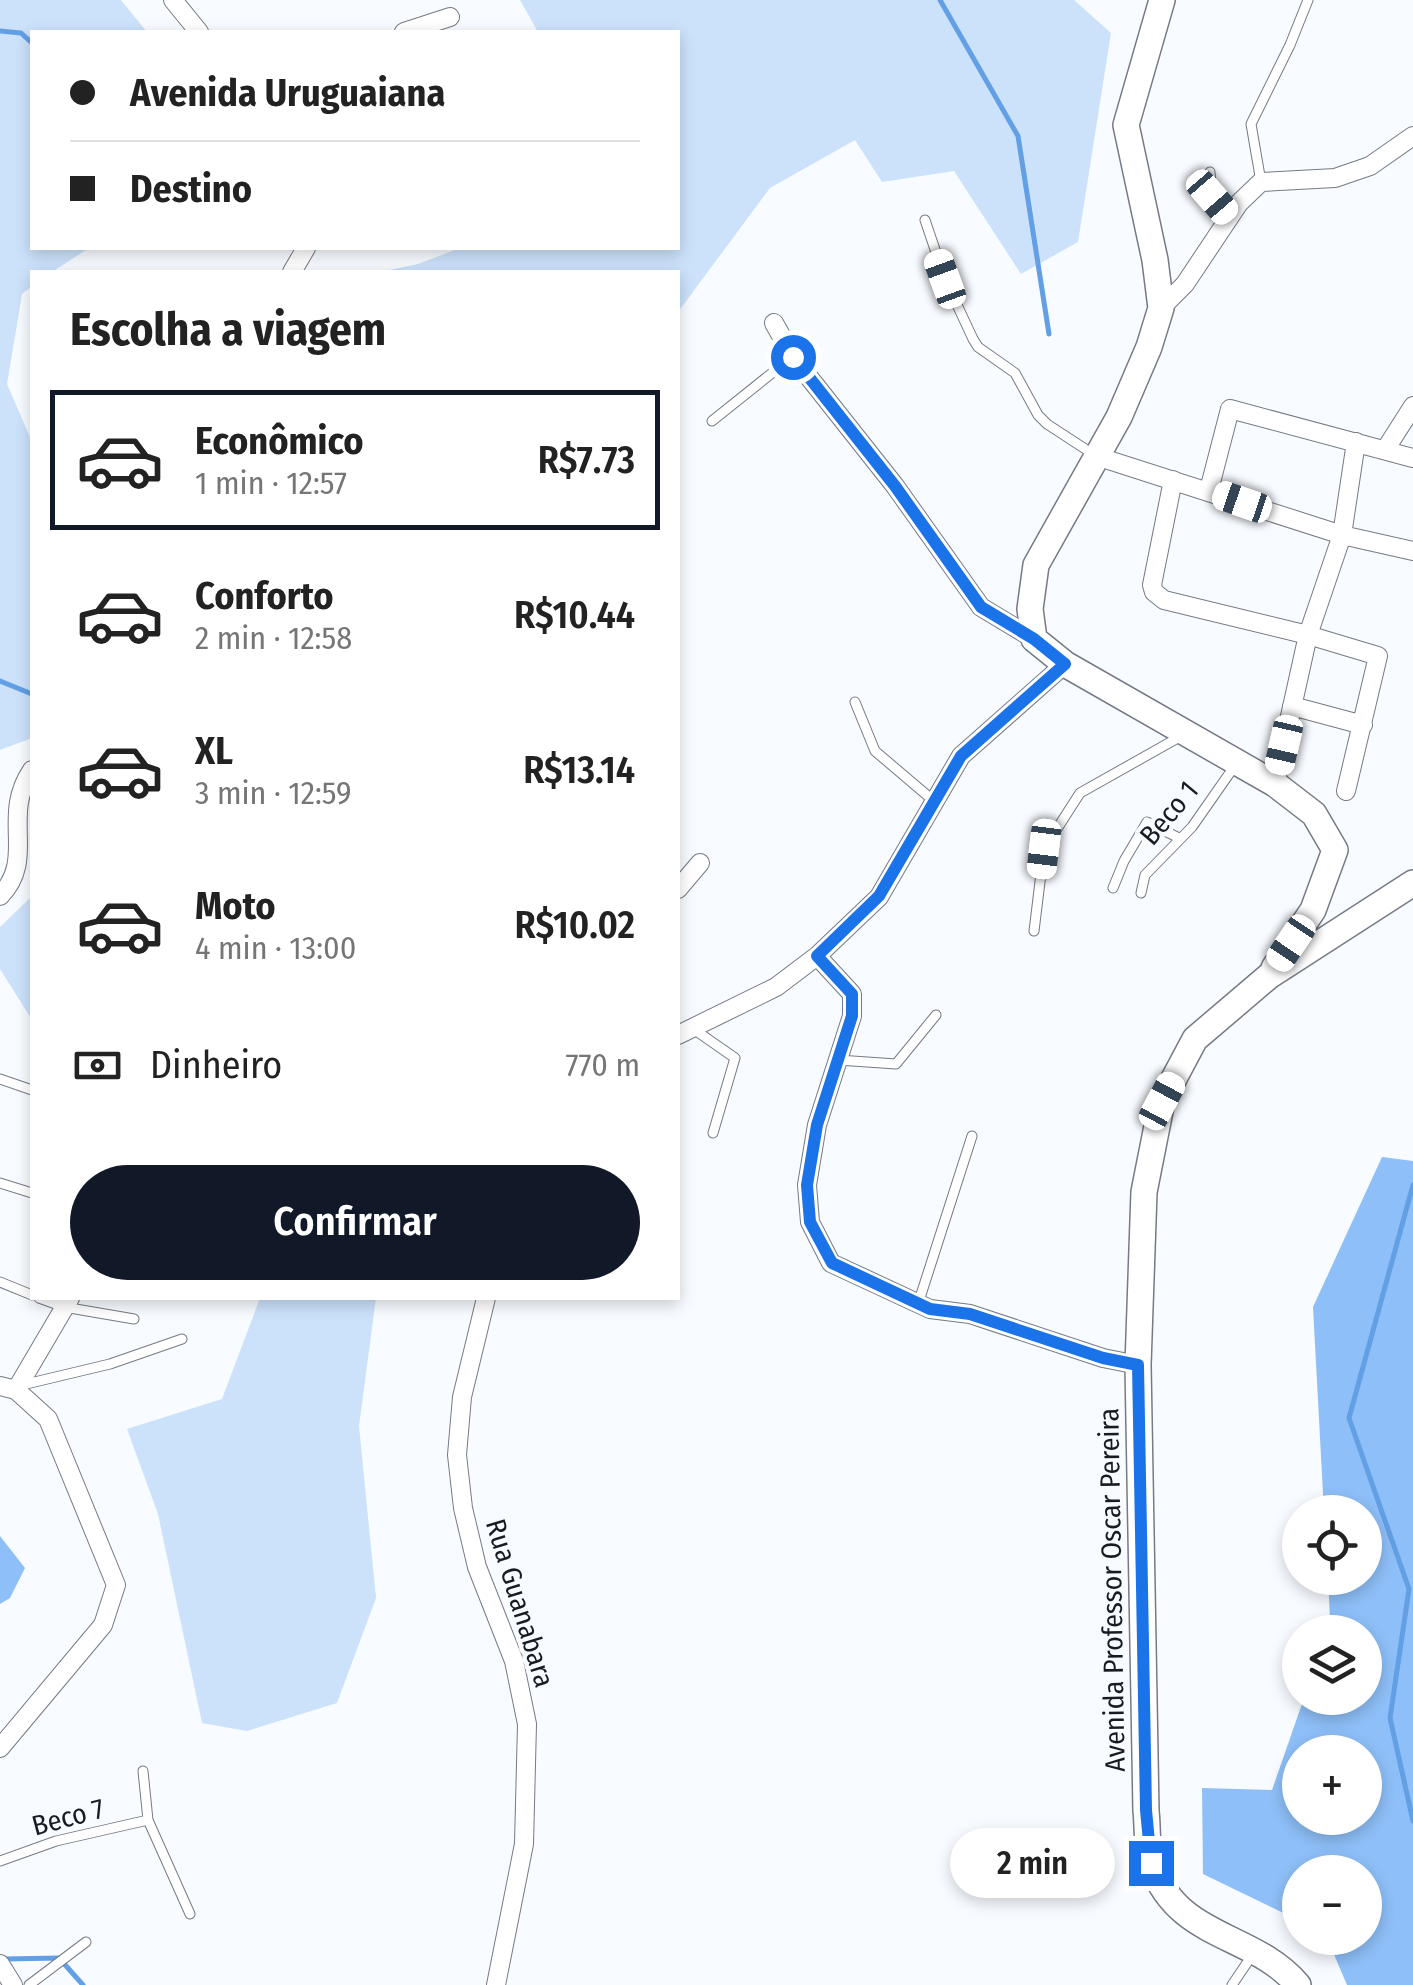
<!DOCTYPE html>
<html lang="pt">
<head>
<meta charset="utf-8">
<style>
	body { margin:0; font-family:"Fira Sans Condensed",sans-serif; background:#f2f2f2; color:#222; height:100vh; display:flex; flex-direction:column; font-size:38px; white-space:nowrap }
	* { box-sizing:border-box; margin:0 }
	p { font-size:32px; color:#767676 }
	.icon { flex:none; width:55px; height:55px; fill:none; stroke:currentColor; stroke-width:2; stroke-linecap:round; stroke-linejoin:round }
	.map { position:relative; flex:1; overflow:hidden }
	.drawer { position:absolute; left:30px; top:270px; width:650px; height:1030px; display:flex; flex-direction:column; background:#fff; border-radius:0px; box-shadow:0 5px 15px #0003 }
	.drawer>* { flex:none }
	.banner { position:absolute; left:30px; top:30px; width:650px; height:220px; border-radius:0px; box-shadow:0 5px 15px #0003; display:grid; align-content:center; height:220px; padding:0 40px; background:#fff }
	.buttons { position:absolute; left:1282px; top:1495px; display:grid; gap:20px }
	.buttons a { display:grid; place-items:center; width:100px; height:100px; border-radius:50%; background:#fff; box-shadow:0 5px 15px #0003; font-size:50px }
	.end { position:absolute; width:45px; height:45px; margin:-22px; border:12px solid #1a73e8; background:#fff; box-shadow:0 0 0 5px #fff }
	.from { border-radius:50% }
	.bubble { position:absolute; height:70px; border-radius:35px; background:#fff; box-shadow:0 5px 15px #0003; font-size:32px; font-weight:600; line-height:70px; text-align:center }
	.car { position:absolute; width:30px; height:60px; margin:-30px -15px; border-radius:12px; box-shadow:0 0 8px 2px #0007; background:linear-gradient(#fff 24%,#345 0 40%,#fff 0 76%,#345 0 86%,#fff 0) }
	.banner b { display:flex; align-items:center; gap:35px; height:95px; font-size:38px }
	.banner b+b { border-top:2px solid #e0e0e0 }
	.banner i { width:25px; height:25px; background:#222 }
	ul { padding:0; list-style:none }
	li { display:flex; align-items:center; gap:30px; height:140px; margin:0 20px 15px; padding:0 20px; border:5px solid transparent; border-radius:0px }
	li div { flex:1 }
	li b { display:block; font-size:38px }
	li em { font-style:normal; font-weight:600 }
	li.current { border-color:#111827 }
	li>.icon { width:90px; height:90px; stroke-width:1.5 }
	h2 { padding:0 40px; font-size:45px; line-height:120px }
	.pay { display:flex; align-items:center; gap:25px; height:110px; padding:0 40px; font-size:38px }
	.pay p { margin-inline-start:auto }
	.button { display:flex; gap:20px; margin-top:auto; padding:20px 40px }
	.button a { flex:1; height:115px; border-radius:60px; background:#111827; color:#fff; font-size:40px; font-weight:600; line-height:115px; text-align:center }
	.map>svg:first-child { display:block }
	.green { fill:#cce2fb }
	.forest { fill:#8ebff8; fill-rule:evenodd }
	.lines { fill:none; stroke-linecap:round; stroke-linejoin:round }
	.stream { stroke:#629fe4; stroke-width:5 }
	.lane-casing { stroke:#747b84; stroke-width:11 }
	.street-casing { stroke:#747b84; stroke-width:20 }
	.secondary-casing { stroke:#747b84; stroke-width:28 }
	.lane { stroke:#fff; stroke-width:9 }
	.street { stroke:#fff; stroke-width:18 }
	.secondary { stroke:#fff; stroke-width:25 }
	.route { stroke:#1a73e8; stroke-width:12 }
	.labels { text-anchor:middle; dominant-baseline:central; stroke-width:9; stroke-linejoin:round; paint-order:stroke }
	.street-label { font-size:28px; fill:#181b1f; stroke:#f8fbff }
</style>
</head>
<body>
<div class="map">
<svg width="1413" height="1985" viewBox="0 0 1413 1985">
	<rect width="100%" height="100%" fill="#f8fbff"/>
	<!-- green -->
	<path class="green" d="M 0,0 L 121,0 L 147,32 L 32,32 L 32,248 L 89,248 L 52,272 L 32,272 L 32,286 L 22,294 L 7,384 L 32,442 L 32,738 L 0,750 Z
		M 520,0 L 1074,0 L 1111,33 L 1078,242 L 1021,274 L 954,171 L 882,182 L 855,140 L 770,188 L 678,312 L 678,272 L 380,272 L 418,264 L 460,248 L 678,248 L 678,32 L 538,32 Z
		M 32,879 L 32,1020 L 0,969 L 0,927 L 30,898 Z
		M 260,1298 L 376,1298 L 359,1426 L 376,1598 L 337,1703 L 247,1731 L 202,1723 L 158,1514 L 127,1429 L 222,1399 Z"/>
	<!-- forest -->
	<path class="forest" d="M 1382,1157 L 1413,1161 L 1413,1985 L 1347,1985 L 1327,1938 L 1365,1938 L 1365,1872 L 1300,1872 L 1300,1921 L 1203,1874 L 1202,1788 L 1272,1790 L 1304,1698 L 1365,1698 L 1365,1632 L 1326,1632 L 1330,1619 L 1328,1578 L 1365,1578 L 1365,1512 L 1324,1512 L 1313,1307 ZM 1300,1752 L 1365,1752 L 1365,1818 L 1300,1818 Z
		M 0,1536 L 25,1568 L 10,1598 L 0,1604 Z"/>
	<g class="lines">
		<!-- stream -->
		<path class="stream" d="M 940,0 L 1018,136 L 1049,334
			M 0,31 L 21,33 L 32,43
			M 0,681 L 32,694
			M 1413,1185 L 1349,1418 L 1409,1589 L 1390,1718 L 1413,1821
			M 4,1959 L 59,1958 L 83,1985"/>
		<defs>
			<path id="lane" d="M 1210,172 L 1212,197 L 1229,217
				M 1261,182 L 1251,124 L 1290,45 L 1308,0
				M 925,220 L 945,279 L 973,339 L 978,347 L 1015,373 L 1038,415 L 1047,424 L 1096,456
				M 712,421 L 792,357
				M 855,702 L 875,751 L 935,802
				M 1113,888 L 1124,861 L 1147,822 L 1179,838
				M 1141,893 L 1145,875 L 1192,827 L 1236,764
				M 1034,931 L 1044,849 L 1080,793 L 1183,735
				M 692,1028 L 735,1058 L 713,1133
				M 838,1060 L 896,1064 L 936,1015
				M 0,1079 L 32,1090
				M 0,1183 L 32,1193
				M 0,1282 L 32,1295
				M 39,1298 L 64,1307 L 134,1319
				M 918,1304 L 972,1136
				M 22,1385 L 110,1364 L 182,1339
				M 143,1771 L 148,1820 L 190,1914
				M 0,1861 L 56,1841 L 148,1820
				M 29,1985 L 86,1942
				M 1232,1985 L 1253,1954"/>
			<path id="street" d="M 173,0 L 199,32
				M 404,32 L 450,17
				M 292,272 L 306,248
				M 1161,308 L 1185,284 L 1239,203 L 1261,182 L 1335,178 L 1370,166 L 1413,136
				M 774,323 L 793,357 L 895,486 L 981,607 L 1034,639
				M 1385,450 L 1413,406
				M 1096,456 L 1342,535 L 1413,551
				M 1173,480 L 1152,585 L 1154,592 L 1164,600 L 1308,635 L 1378,656 L 1346,791
				M 1209,490 L 1230,409 L 1413,458
				M 1292,706 L 1363,725
				M 1275,784 L 1308,635 L 1342,535 L 1356,442
				M 678,889 L 700,863
				M 0,896 C 37,858 0,817 32,770
				M 817,956 L 852,994 L 852,1016 L 817,1125 L 807,1185 L 810,1222 L 831,1263 L 930,1309 L 970,1314 L 1103,1358 L 1138,1365
				M 678,1035 L 776,987 L 817,956 L 879,897 L 961,756 L 1065,664
				M 486,1298 L 462,1397 L 457,1455 L 463,1508 L 477,1567 L 514,1661 L 527,1724 L 524,1844 L 496,1985
				M 0,1386 L 16,1390 L 48,1419 L 116,1585 L 103,1625 L 0,1748
				M 16,1390 L 70,1298
				M 0,1964 L 13,1985"/>
			<path id="secondary" d="M 1162,0 L 1126,125 L 1155,260 L 1161,308 L 1149,347 L 1119,417 L 1036,565 L 1030,609 L 1034,639 L 1065,664 L 1275,784 L 1314,814 L 1335,850 L 1313,910 L 1274,968
				M 1298,1985 C 1253,1932 1178,1940 1152,1865 C 1146,1849 1148,1827 1146,1811 L 1138,1365 L 1144,1192 L 1162,1101 L 1195,1039 L 1269,976 L 1413,883"/>
		</defs>
		<!-- lane casing -->
		<use href="#lane" class="lane-casing"/>
		<!-- street casing -->
		<use href="#street" class="street-casing"/>
		<!-- secondary casing -->
		<use href="#secondary" class="secondary-casing"/>
		<!-- lane -->
		<use href="#lane" class="lane"/>
		<!-- street -->
		<use href="#street" class="street"/>
		<!-- secondary -->
		<use href="#secondary" class="secondary"/>
	</g>
	<g class="lines">
		<!-- route -->
		<path class="route" d="M 793,357 L 895,486 L 981,607 L 1034,639 L 1065,664 L 961,756 L 879,896 L 817,956 L 852,994 L 852,1016 L 817,1125 L 807,1185 L 810,1222 L 832,1263 L 930,1309 L 970,1314 L 1103,1358 L 1138,1365 L 1146,1810 L 1151,1863"/>
	</g>
	<g class="labels">
		<!-- street labels -->
		<g class="street-label">
			<text transform="translate(1169 813) rotate(-50)">Beco 1</text>
			<text transform="translate(1112 1590) rotate(-91)">Avenida Professor Oscar Pereira</text>
			<text transform="translate(520 1603) rotate(73)">Rua Guanabara</text>
			<text transform="translate(68 1817) rotate(-15)">Beco 7</text>
		</g>
	</g>
</svg>
<div class="buttons">
<a><svg class="icon" aria-label="locate" viewBox="0 0 24 24"><circle cx="12" cy="12" r="6"/><path d="M12 2v4M12 18v4M2 12h4M18 12h4"/></svg></a>
<a><svg class="icon" aria-label="layers" viewBox="0 0 24 24"><path d="M12 4l9 5-9 5-9-5zM3 14l9 5 9-5"/></svg></a>
<a>+</a>
<a>−</a>
</div>
<i class="end from" style="left:793px;top:357px"></i>
<i class="end" style="left:1151px;top:1863px"></i>
<div class="bubble" style="left:950px;top:1828px;width:165px">2 min</div>
<i class="car" style="left:1212px;top:197px;rotate:139deg"></i>
<i class="car" style="left:945px;top:279px;rotate:340deg"></i>
<i class="car" style="left:1242px;top:502px;rotate:289deg"></i>
<i class="car" style="left:1284px;top:745px;rotate:193deg"></i>
<i class="car" style="left:1044px;top:849px;rotate:187deg"></i>
<i class="car" style="left:1291px;top:943px;rotate:214deg"></i>
<i class="car" style="left:1162px;top:1101px;rotate:28deg"></i>
<div class="banner">
<b><i class="from"></i>Avenida Uruguaiana</b>
<b><i></i>Destino</b>
</div>
<section class="drawer">
<h2>Escolha a viagem</h2>
<ul>
<li class="current"><svg class="icon" aria-label="car" viewBox="0 0 24 24"><path d="M5 17H2v-5l4-1 3-4h7l3 4 3 1v5h-3M9 17h6M6 11h13"/><circle cx="7" cy="17" r="2"/><circle cx="17" cy="17" r="2"/></svg><div><b>Econômico</b><p>1 min · 12:57</p></div><em>R$7.73</em></li>
<li><svg class="icon" aria-label="car" viewBox="0 0 24 24"><path d="M5 17H2v-5l4-1 3-4h7l3 4 3 1v5h-3M9 17h6M6 11h13"/><circle cx="7" cy="17" r="2"/><circle cx="17" cy="17" r="2"/></svg><div><b>Conforto</b><p>2 min · 12:58</p></div><em>R$10.44</em></li>
<li><svg class="icon" aria-label="car" viewBox="0 0 24 24"><path d="M5 17H2v-5l4-1 3-4h7l3 4 3 1v5h-3M9 17h6M6 11h13"/><circle cx="7" cy="17" r="2"/><circle cx="17" cy="17" r="2"/></svg><div><b>XL</b><p>3 min · 12:59</p></div><em>R$13.14</em></li>
<li><svg class="icon" aria-label="car" viewBox="0 0 24 24"><path d="M5 17H2v-5l4-1 3-4h7l3 4 3 1v5h-3M9 17h6M6 11h13"/><circle cx="7" cy="17" r="2"/><circle cx="17" cy="17" r="2"/></svg><div><b>Moto</b><p>4 min · 13:00</p></div><em>R$10.02</em></li>
</ul>
<div class="pay"><svg class="icon" aria-label="cash" viewBox="0 0 24 24"><path d="M3 7h18v10H3z"/><circle cx="12" cy="12" r="2"/></svg>Dinheiro<p>770 m</p></div>
<div class="button"><a>Confirmar</a></div>
</section>
</div>
</body>
</html>
